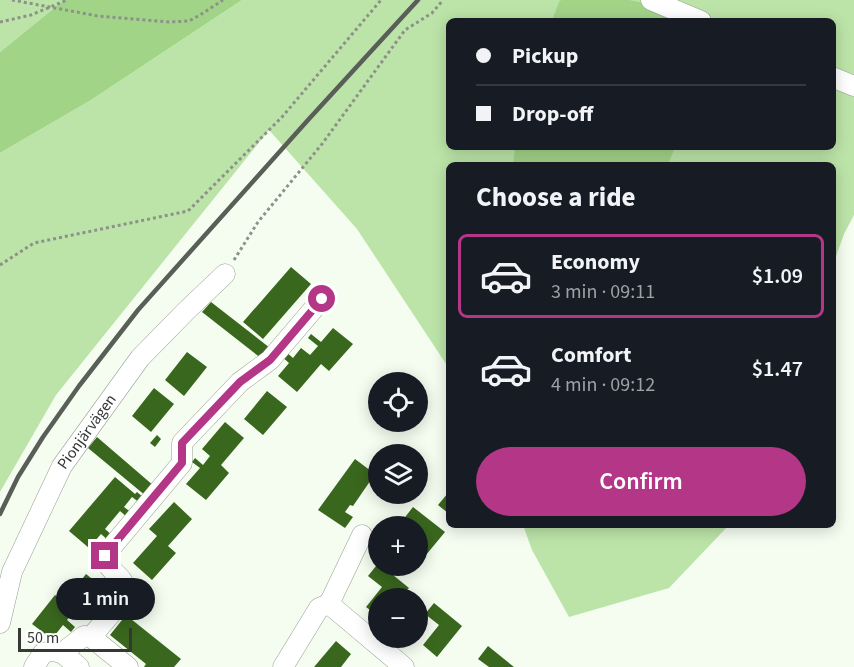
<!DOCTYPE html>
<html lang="en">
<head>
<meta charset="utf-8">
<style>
	body { margin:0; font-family:"Source Sans 3",sans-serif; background:#20242c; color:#f1f3f6; height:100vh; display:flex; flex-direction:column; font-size:22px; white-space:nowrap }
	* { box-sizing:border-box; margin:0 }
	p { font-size:20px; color:#9ea1a6 }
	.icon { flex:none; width:33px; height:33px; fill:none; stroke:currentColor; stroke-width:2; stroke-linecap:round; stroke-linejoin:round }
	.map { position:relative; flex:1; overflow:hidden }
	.side { position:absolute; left:446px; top:162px; width:390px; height:366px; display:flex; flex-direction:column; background:#171b24; border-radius:9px; box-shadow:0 3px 15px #0003 }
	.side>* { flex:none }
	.top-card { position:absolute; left:446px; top:18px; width:390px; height:132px; border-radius:9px; box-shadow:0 3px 15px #0003; display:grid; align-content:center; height:132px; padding:0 30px; background:#171b24 }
	.controls { position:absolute; left:368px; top:372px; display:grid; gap:12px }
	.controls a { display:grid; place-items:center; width:60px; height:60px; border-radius:50%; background:#171b24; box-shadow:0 3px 15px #0003; font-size:30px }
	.scale { position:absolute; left:18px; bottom:15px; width:114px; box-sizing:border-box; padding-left:6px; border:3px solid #353834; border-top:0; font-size:16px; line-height:21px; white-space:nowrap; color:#353834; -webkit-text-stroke:4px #fff; paint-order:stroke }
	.end { position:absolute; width:27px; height:27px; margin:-14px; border:8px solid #b43787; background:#fff; box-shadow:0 0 0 3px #fff }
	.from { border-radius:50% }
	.bubble { position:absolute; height:42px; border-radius:21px; background:#171b24; box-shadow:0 3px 15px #0003; font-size:20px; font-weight:600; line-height:42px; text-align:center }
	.top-card b { display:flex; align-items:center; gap:21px; height:57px; font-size:22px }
	.top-card b+b { border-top:2px solid #363941 }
	.top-card i { width:15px; height:15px; background:#f1f3f6 }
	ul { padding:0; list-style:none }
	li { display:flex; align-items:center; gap:18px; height:84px; margin:0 12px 9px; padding:0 18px; border:3px solid transparent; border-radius:9px }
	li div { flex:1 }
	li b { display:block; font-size:22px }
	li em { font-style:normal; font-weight:600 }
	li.active { border-color:#b43787 }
	li>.icon { width:54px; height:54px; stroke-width:1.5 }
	h2 { padding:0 30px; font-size:27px; line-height:72px }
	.cta { display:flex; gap:12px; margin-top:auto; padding:12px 30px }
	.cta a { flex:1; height:69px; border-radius:36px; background:#b43787; color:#fff; font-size:24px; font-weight:600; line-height:69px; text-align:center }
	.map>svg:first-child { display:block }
	.green { fill:#bce4a8; fill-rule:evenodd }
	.forest { fill:#a2d488 }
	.building { fill:#3a671e }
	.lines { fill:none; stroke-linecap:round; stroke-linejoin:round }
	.minor-casing { stroke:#969e93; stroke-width:21 }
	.path { stroke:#8c9189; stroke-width:3; stroke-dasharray:3 3; stroke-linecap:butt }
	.minor { stroke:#fff; stroke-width:20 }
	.rail { stroke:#5a5e59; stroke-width:4.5 }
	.route { stroke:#b43787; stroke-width:8 }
	.labels { text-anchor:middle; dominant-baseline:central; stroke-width:6; stroke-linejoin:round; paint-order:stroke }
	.street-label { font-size:16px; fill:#353834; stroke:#fff }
</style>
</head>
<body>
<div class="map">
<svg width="854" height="667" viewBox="0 0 854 667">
	<rect width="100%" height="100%" fill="#f5fdf1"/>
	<!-- green -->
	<path class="green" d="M 0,0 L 64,0 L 0,52 Z
		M 242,0 L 854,0 L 854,215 L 844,234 L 833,265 L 832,165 L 448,165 L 448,367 L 357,229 L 269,130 L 56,395 L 0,492 L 0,153 L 91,100 ZM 448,21 L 832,21 L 832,147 L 448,147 Z
		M 523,525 L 729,525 L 669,588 L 569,617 L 532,550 Z"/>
	<!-- forest -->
	<path class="forest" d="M 64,0 L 242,0 L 91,100 L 0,153 L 0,52 Z
		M 561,0 L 629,0 L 655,5 L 691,21 L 552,21 L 559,2 Z
		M 515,147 L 675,147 L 668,165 L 513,165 Z"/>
	<!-- building -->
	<path class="building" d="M 291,267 L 311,284 L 263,339 L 243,322 Z
		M 211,302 L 270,348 L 262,359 L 202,312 Z
		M 333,328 L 353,344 L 329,371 L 321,364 L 297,392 L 278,376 L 289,363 L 281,356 L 285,351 L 293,358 L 301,348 L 310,355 L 318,346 L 308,338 L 311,334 L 321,342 Z
		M 187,352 L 207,367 L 184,396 L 165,380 Z
		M 154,388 L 174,404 L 151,432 L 132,416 Z
		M 267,391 L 287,407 L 263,435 L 244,419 Z
		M 225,422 L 244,438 L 221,465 L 229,473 L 206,500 L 186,484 L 200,468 L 192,462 L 195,458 L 203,465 L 210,456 L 202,449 Z
		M 157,435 L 161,439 L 155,447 L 150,443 Z
		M 97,437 L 154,486 L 146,496 L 88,448 Z
		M 355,459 L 375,474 L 353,506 L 350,505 L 345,512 L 353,517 L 345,528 L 318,510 Z
		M 115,477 L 135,494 L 137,492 L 144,498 L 140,503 L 132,497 L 124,507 L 132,513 L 128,518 L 120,511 L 105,529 L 113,536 L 109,541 L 101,534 L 89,548 L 69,531 Z
		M 448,493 L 448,513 L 438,505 Z
		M 174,502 L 192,519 L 168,546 L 176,553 L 152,580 L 133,563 L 157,536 L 149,529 Z
		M 413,507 L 445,532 L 421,561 L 417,558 L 417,539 L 420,536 L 417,533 L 417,526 L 408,526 L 402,521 Z
		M 376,566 L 382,566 L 409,588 L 399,598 L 378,598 L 378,616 L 366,607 L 382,587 L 368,576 Z
		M 86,574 L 106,590 L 97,601 L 105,607 L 98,616 L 90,609 L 83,618 L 74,611 L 67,620 L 75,627 L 71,632 L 63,625 L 52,639 L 32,624 L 55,595 L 64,602 Z
		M 111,590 L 116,594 L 111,601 L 105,597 Z
		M 434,603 L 462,626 L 437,657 L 423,645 L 439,625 L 425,614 Z
		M 126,615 L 181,659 L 174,667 L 144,667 L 146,664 L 110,635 Z
		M 336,641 L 351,654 L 341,667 L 314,667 Z
		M 488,646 L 514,667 L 489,667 L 478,659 Z"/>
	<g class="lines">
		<defs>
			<g id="minor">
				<path d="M 651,0 L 701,21"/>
				<path d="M 832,77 L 854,86"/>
				<path d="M 362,535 L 329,604 L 404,667"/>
				<path id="s1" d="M 0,623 L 12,572 L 62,466 L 140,358 L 186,311 L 225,274"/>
				<path d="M 91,637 C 99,627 124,602 125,590 C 125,572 97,570 110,549 L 182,463 L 182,443 L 240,382 L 270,360 L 322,299"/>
				<path d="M 62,653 L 79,667"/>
				<path d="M 34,667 L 43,653 L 52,651 L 62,653 L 84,636 L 91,637 L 128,667"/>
				<path d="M 283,667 L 319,608 L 329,604"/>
			</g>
		</defs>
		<!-- minor casing -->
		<use href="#minor" class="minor-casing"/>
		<!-- path -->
		<path class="path" d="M 12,0 L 98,16 L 169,22 L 189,21 L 200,15 L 223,0
			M 0,22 L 31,15 L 67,0
			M 234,260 L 258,222 L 322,144 L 405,30 L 432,13 L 443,0
			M 0,265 L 34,243 L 188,211 L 282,117 L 381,0"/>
		<!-- minor -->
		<use href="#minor" class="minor"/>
		<!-- rail -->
		<path class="rail" d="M 0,514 L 18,477 L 43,437 L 79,386 L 138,310 L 308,120 L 418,0"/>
	</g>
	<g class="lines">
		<!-- route -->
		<path class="route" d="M 105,556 L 110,549 L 182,463 L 182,443 L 240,382 L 270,360 L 322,299"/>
	</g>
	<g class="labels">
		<!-- street labels -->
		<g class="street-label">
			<text stroke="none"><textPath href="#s1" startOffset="212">Pionjärvägen</textPath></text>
		</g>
	</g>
</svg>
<div class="controls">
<a><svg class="icon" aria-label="locate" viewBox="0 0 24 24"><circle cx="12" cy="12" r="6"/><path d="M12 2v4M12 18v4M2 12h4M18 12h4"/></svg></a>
<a><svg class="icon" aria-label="layers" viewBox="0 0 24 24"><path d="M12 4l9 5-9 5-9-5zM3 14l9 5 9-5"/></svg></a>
<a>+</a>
<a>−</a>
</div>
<div class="scale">50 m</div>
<i class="end from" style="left:322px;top:299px"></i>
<i class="end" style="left:105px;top:556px"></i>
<div class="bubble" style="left:56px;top:578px;width:99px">1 min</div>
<div class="top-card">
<b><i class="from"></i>Pickup</b>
<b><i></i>Drop-off</b>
</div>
<section class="side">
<h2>Choose a ride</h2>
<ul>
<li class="active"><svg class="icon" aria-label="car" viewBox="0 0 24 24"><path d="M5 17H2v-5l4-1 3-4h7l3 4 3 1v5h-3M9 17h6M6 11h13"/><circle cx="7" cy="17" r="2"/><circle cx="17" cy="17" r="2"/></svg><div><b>Economy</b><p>3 min · 09:11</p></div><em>$1.09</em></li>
<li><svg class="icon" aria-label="car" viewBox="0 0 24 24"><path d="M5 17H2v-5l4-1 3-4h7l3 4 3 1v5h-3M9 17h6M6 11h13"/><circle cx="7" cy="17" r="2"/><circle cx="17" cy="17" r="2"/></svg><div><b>Comfort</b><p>4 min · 09:12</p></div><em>$1.47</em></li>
</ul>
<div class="cta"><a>Confirm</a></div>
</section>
</div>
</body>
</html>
